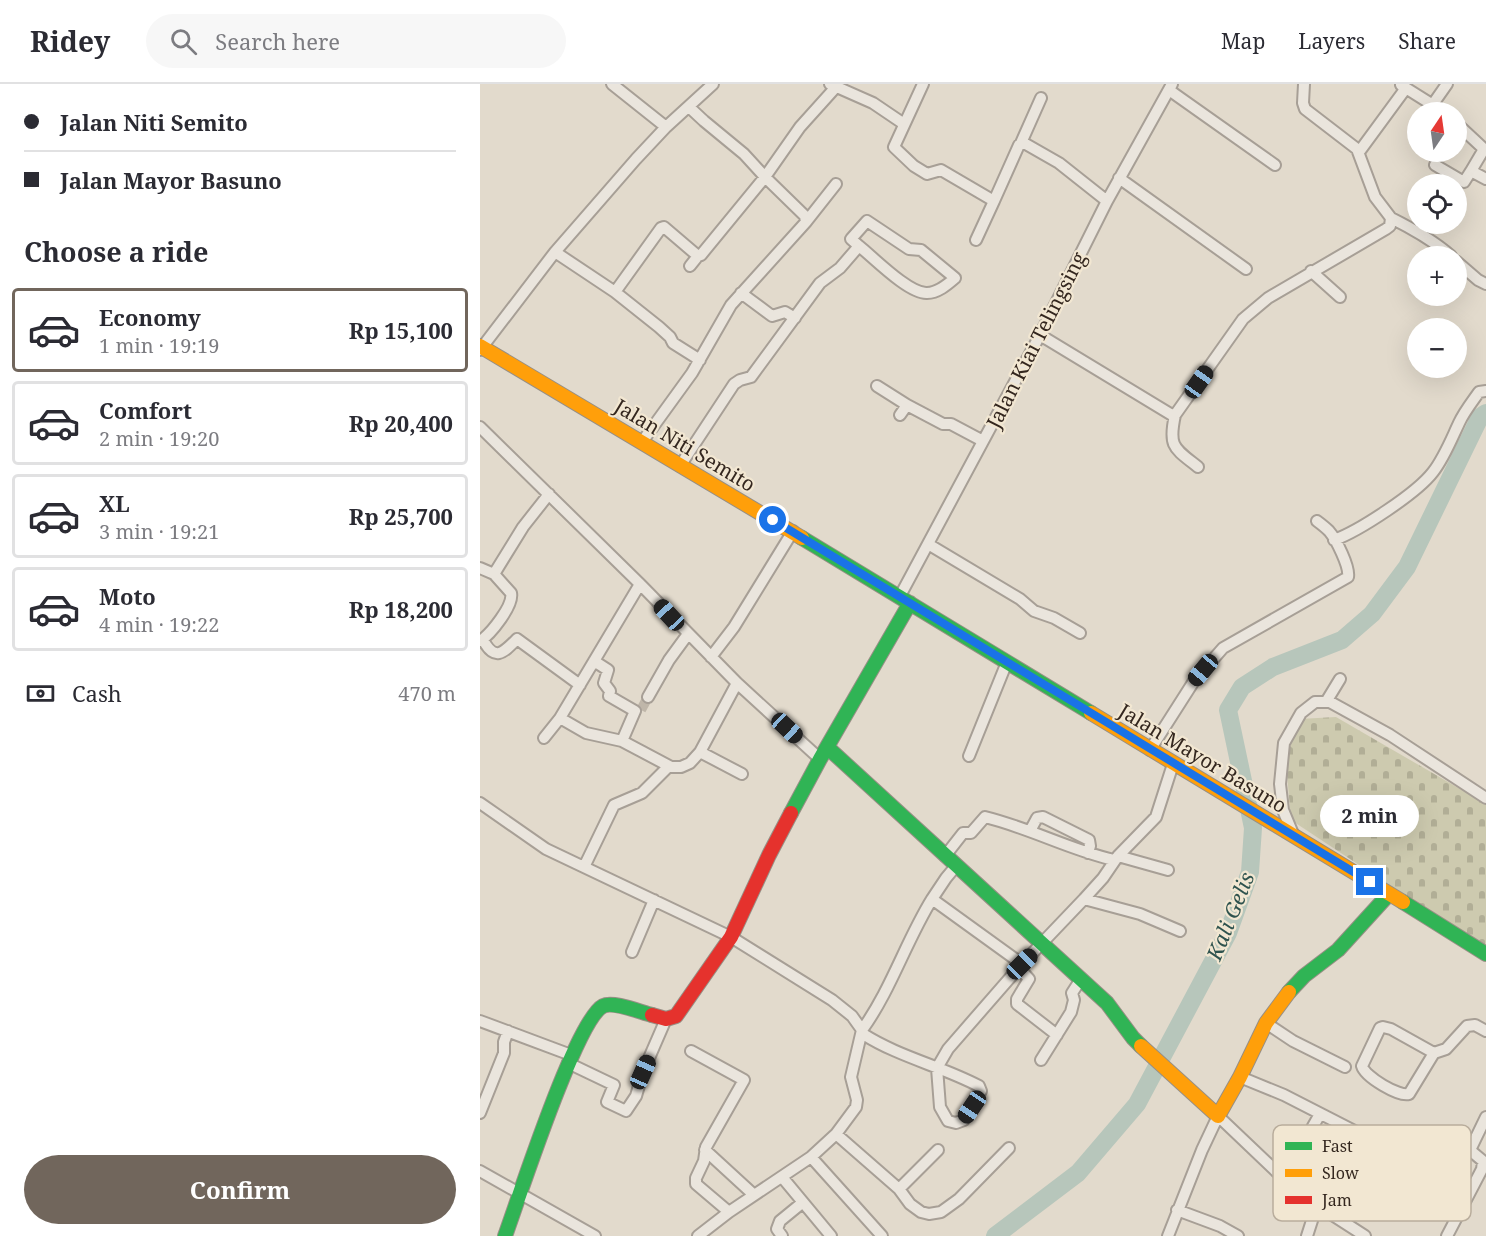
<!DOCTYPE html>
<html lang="en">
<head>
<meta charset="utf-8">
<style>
	body { margin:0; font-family:"Noto Serif",serif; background:#f7f7f7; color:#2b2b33; height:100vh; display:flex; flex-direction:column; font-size:22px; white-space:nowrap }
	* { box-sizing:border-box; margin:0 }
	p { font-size:20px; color:#7c7c81 }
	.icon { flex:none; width:33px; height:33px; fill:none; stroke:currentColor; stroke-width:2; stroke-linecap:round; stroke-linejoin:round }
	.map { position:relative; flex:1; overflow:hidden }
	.drawer { display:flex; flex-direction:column; background:#fff; width:480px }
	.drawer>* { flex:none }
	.hud { display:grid; align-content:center; height:132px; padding:0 24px; background:#fff }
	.needle { width:39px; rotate:13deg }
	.tools { position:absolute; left:927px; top:18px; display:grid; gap:12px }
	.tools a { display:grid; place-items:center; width:60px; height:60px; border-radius:50%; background:#fff; box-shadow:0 6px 24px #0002; font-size:30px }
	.end { position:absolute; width:27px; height:27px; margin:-14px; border:8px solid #1a73e8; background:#fff; box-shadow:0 0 0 3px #fff }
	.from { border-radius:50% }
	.bubble { position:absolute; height:42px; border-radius:21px; background:#fff; box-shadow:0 6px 24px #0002; font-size:20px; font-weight:700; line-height:42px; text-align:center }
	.car { position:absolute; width:18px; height:36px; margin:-18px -9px; border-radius:8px; box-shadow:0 0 4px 2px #0007; background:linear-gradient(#222 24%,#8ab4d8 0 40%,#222 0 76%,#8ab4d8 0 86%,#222 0) }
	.hud b { display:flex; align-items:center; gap:21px; height:57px; font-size:22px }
	.hud b+b { border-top:2px solid #e1e1e2 }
	.hud i { width:15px; height:15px; background:#2b2b33 }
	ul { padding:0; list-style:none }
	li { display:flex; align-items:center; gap:18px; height:84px; margin:0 12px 9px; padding:0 12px; border:3px solid #e1e1e2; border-radius:6px }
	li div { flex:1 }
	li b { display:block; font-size:22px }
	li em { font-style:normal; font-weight:700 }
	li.current { border-color:#71665c }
	li>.icon { width:54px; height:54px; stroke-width:1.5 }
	h2 { padding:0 24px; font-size:27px; line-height:72px }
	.pay { display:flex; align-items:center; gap:15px; height:66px; padding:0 24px; font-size:22px }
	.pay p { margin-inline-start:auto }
	.button { display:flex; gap:12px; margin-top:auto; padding:12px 24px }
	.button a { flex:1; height:69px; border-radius:36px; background:#71665c; color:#fff; font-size:24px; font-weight:700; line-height:69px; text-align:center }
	header { display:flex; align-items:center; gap:36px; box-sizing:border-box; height:84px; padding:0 30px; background:#fff; border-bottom:2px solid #e1e1e2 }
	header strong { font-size:28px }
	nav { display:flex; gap:33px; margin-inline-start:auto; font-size:21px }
	.search { width:420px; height:54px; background:#f7f7f7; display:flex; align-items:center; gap:15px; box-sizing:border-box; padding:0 21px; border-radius:33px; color:#7c7c81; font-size:22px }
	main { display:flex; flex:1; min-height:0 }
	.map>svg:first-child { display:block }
	.cemetery { fill:url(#cemetery-stones) }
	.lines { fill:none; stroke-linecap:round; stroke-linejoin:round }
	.river { stroke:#b7c6bb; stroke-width:18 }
	.street-tunnel { stroke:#bfb6a9; stroke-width:10; stroke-dasharray:10 5; stroke-linecap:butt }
	.street-casing { stroke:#a79f96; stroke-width:14 }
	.fast-casing { stroke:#978f85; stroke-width:16 }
	.slow-casing { stroke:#978f85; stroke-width:16 }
	.jam-casing { stroke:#978f85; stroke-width:16 }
	.street { stroke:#eae5dd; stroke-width:10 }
	.fast { stroke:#30b455; stroke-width:14 }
	.slow { stroke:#ff9f0a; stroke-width:14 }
	.jam { stroke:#e5322d; stroke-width:14 }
	.route { stroke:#1a73e8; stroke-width:8 }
	.labels { text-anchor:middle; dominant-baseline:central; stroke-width:4.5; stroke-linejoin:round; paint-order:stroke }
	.street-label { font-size:20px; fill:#34271f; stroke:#f2e7d2 }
	.water-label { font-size:21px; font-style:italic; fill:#2f534e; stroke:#f2e7d2 }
	.key { fill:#f2e7d2; stroke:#b9ad9c; stroke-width:1.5 }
	.key-label { font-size:16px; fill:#34271f }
</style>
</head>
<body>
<header>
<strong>Ridey</strong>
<div class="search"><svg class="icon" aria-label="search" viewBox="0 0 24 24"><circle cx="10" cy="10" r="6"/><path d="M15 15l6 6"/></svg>Search here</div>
<nav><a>Map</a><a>Layers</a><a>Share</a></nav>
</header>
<main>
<section class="drawer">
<div class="hud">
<b><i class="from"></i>Jalan Niti Semito</b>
<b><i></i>Jalan Mayor Basuno</b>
</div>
<h2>Choose a ride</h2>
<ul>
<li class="current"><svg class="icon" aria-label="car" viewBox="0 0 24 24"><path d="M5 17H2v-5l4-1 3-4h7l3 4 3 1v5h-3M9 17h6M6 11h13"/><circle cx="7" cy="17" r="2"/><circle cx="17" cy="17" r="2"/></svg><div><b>Economy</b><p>1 min · 19:19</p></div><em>Rp 15,100</em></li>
<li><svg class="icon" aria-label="car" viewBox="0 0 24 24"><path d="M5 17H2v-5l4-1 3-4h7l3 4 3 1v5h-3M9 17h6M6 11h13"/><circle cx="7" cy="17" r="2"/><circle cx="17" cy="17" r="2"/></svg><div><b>Comfort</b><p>2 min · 19:20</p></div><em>Rp 20,400</em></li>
<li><svg class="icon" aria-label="car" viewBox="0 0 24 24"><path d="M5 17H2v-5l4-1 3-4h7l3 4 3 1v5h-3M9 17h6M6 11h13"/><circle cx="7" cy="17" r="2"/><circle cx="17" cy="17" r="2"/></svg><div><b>XL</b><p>3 min · 19:21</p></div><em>Rp 25,700</em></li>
<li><svg class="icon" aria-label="car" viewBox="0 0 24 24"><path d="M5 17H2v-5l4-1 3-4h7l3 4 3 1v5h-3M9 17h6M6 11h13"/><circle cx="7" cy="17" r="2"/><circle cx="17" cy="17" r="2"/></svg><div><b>Moto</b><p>4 min · 19:22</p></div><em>Rp 18,200</em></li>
</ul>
<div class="pay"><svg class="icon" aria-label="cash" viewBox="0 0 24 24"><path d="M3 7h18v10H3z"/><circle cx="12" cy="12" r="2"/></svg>Cash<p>470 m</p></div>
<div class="button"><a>Confirm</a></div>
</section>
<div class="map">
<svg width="1006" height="1152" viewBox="0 0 1006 1152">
	<defs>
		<pattern id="cemetery-stones" width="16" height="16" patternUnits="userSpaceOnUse" patternTransform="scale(1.5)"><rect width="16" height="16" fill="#cdcaaf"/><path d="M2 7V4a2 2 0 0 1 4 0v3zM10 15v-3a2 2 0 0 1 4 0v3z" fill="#b1ae96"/></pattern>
	</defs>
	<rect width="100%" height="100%" fill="#e2dacc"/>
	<!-- cemetery -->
	<path class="cemetery" d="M 856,633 L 1006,720 L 1006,865 L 811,736 L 805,667 L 819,635 Z"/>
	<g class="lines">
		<!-- river -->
		<path class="river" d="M 515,1152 L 598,1089 L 657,1020 L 748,849 L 770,788 L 773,744 L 748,626 L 762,603 L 793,583 L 862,556 L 892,530 L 927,483 L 1000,333 L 1006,329"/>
		<!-- street-tunnel -->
		<path class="street-tunnel" d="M 161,626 L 168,613"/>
		<defs>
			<path id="street" d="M 132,0 L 186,43
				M 350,0 L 393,19 L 424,40
				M 443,0 L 414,63 L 434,82 L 447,90 L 461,86 L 514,117 L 539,61 L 544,59 L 579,79 L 627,117
				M 921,1 L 964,28
				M 689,6 L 795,81
				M 953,20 L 967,0
				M 976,39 L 1004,65 L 991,87
				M 541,59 L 561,14
				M 879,68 L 926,4
				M 955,81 L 984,98 L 991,87 L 1006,95
				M 639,94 L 766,185
				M 911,134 C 933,145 953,156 971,172
				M 326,138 L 356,100
				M 496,156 L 514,117
				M 75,168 L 135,208 L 179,243 L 190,253 L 193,259 L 220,276
				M 976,177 L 998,196 L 1006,200
				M 210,182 L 218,172
				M 831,187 L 860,213
				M 135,208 L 181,144 L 184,143 L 218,172 L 221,171 L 285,93 L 320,43 L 356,3
				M 261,209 L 292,232 L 305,228 L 315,234
				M 560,251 L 692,331 L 695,331 L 763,235 L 788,214 L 906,145 L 910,142 L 911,134 L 895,113 L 877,65 L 825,25 L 823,19 L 824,0
				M 0,266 L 75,168 L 156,75 L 186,43 L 233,0
				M 397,302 L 427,321 L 463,340 L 471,340 L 503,357
				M 420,331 L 427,321
				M 695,331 C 688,363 694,364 718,383
				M 0,343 L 160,500 L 257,599 L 340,675
				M 162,358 L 212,289 L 251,221 L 326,138 L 325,132 L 285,93 L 264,70 L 224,37 L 209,23
				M 200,382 L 254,300 L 260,296 L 271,293 L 340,199 L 360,184 L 379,162 L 371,155 L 387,137 L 429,165 L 441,166 L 475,194 C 468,200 458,209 447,209 C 429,210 394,174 379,162
				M 854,456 C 879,447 937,409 953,388 C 964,374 971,356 979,339 C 984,328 992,318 999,308 L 1006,307
				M 448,460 L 540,515 L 554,527 L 574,534 L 600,549
				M 0,484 L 14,490 L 43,443 L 69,410
				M 420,512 L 560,251 L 627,117 L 692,0
				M 3,556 C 15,578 23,569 37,555 L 100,601
				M 0,557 C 11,550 34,521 31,509 L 14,490
				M 231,573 L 254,543 L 313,447
				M 114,577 L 128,586 L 124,599 L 130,607 L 129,612 L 155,627 L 142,657
				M 168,613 L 189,576 L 208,550
				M 846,618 L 860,595
				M 80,634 L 106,649 L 142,657 L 191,683 L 201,683 L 210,679 L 220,668 L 257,599
				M 64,654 L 80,634 L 160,500
				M 670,666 L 714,597 L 743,564 L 868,493 C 870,483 856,455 849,447 C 845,443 841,440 837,437
				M 220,668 L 262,690
				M 489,672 L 527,578
				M 0,719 L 66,765 L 251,853 L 352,916 L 372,932 L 382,946 L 371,993 L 377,1016 L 376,1023 L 356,1050 L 331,1073 L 249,1128 L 218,1152
				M 550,747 L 557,734 L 563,733 L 609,756 L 610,762 L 608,769
				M 813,750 L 803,726 L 800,700 L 804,659 L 821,629 L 835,618 L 850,618 L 910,651 L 1006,714
				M 465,772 L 483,749 L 491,749 L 505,733 C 550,744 590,766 634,776
				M 638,772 L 688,786
				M 476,782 L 466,794 L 452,815 L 542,880
				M 104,783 L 134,721 L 162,709 L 189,682
				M 604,815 L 660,830 L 700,847
				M 152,868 L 174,816
				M 539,884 L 549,895 L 537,915 L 537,920 L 577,951
				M 0,937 L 91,971
				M 786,939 L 813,957 L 865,983
				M 382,946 C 411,906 426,857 452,815
				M 383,950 C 419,973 461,982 499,1002 L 501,1007 L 484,1036 L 476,1039 L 468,1037 L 460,1023 L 457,984 L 468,965 L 542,880 L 604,815 L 623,794 L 638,772 L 676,733 L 693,680
				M 211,967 L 264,996 L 226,1063 L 224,1077 L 216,1094 L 216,1100 L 249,1128
				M 954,969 L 929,1010 C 919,1013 885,993 882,982 L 900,944 L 903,943 L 911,945 L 954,969 L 966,965 L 987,942 L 995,941 L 1006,947
				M 561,976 L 591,928 L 594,916 L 592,909 L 601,895
				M 88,979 L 134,1001 L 127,1018 L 146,1027 L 156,1012 L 163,988 L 186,935
				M 760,993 L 804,1011 L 888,1054
				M 0,1029 L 24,969 L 24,958 L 28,947
				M 356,1050 L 419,1105 L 430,1120 L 441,1128 L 449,1130 L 461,1128 L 479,1115 L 529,1064
				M 225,1066 L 274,1111
				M 331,1073 L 402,1152
				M 0,1087 L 115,1152
				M 801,1092 L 828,1051 L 840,1030
				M 302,1093 L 351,1152
				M 419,1105 L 458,1066
				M 837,1121 L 885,1152
				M 697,1126 L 740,1142 L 758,1152
				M 302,1152 L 297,1145 L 300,1137 L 322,1119
				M 688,1152 L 722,1066 L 738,1032 L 801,1092 L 837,1121 L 827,1152
				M 967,1152 L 1002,1085 L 1003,1077 L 991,1067 L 991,1064 L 1006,1033"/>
			<path id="fast" d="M 322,454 L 611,629
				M 347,663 L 627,919 L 653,954 L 661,962
				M 311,729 L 340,675 L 430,519
				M 923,818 L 1006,870
				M 809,908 L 824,892 L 858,866 L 909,810
				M 25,1152 C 39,1114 96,936 123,922 C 133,917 160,928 172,931"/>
			<path id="slow" d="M 0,262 L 322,454
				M 611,629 L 923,818
				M 661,962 L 738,1032 L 760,993 L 786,939 L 809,908"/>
			<path id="jam" d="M 172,931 L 186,935 L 196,932 L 251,853 L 289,771 L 311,729"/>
		</defs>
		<!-- street casing -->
		<use href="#street" class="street-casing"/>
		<!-- fast casing -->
		<use href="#fast" class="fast-casing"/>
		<!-- slow casing -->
		<use href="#slow" class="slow-casing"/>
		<!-- jam casing -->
		<use href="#jam" class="jam-casing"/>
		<!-- street -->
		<use href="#street" class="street"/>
		<!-- fast -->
		<use href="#fast" class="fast"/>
		<!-- slow -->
		<use href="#slow" class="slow"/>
		<!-- jam -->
		<use href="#jam" class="jam"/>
	</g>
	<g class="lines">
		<!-- route -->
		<path class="route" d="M 293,436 L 890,798"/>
	</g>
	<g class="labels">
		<!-- street labels -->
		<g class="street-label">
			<text transform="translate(556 256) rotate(-63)">Jalan Kiai Telingsing</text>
			<text transform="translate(205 361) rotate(31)">Jalan Niti Semito</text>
			<text transform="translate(723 674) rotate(31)">Jalan Mayor Basuno</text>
		</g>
		<!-- water labels -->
		<g class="water-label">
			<text transform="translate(750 832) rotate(-68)">Kali Gelis</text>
		</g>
	</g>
	<!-- legend -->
	<rect x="793" y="1041" width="198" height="96" rx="9" class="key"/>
	<rect x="805" y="1058" width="27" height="8" fill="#30b455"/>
	<rect x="805" y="1085" width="27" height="8" fill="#ff9f0a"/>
	<rect x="805" y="1112" width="27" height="8" fill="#e5322d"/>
	<g class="key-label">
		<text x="842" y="1068">Fast</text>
		<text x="842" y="1095">Slow</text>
		<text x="842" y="1122">Jam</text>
	</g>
</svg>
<div class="tools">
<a><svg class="needle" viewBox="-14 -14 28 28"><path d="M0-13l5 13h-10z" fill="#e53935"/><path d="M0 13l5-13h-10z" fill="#7c7c81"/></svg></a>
<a><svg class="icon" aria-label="locate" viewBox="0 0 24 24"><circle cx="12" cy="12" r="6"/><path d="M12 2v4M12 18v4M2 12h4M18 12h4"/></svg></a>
<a>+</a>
<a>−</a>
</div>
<i class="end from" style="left:293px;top:436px"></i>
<i class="end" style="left:890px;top:798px"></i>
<div class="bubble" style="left:840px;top:711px;width:99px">2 min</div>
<i class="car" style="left:719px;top:298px;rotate:35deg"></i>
<i class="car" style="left:189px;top:531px;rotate:317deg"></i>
<i class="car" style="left:723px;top:586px;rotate:220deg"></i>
<i class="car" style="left:307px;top:644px;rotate:133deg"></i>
<i class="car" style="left:542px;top:880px;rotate:45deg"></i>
<i class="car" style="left:163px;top:988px;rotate:24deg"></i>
<i class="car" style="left:492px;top:1023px;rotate:214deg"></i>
</div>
</main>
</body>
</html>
